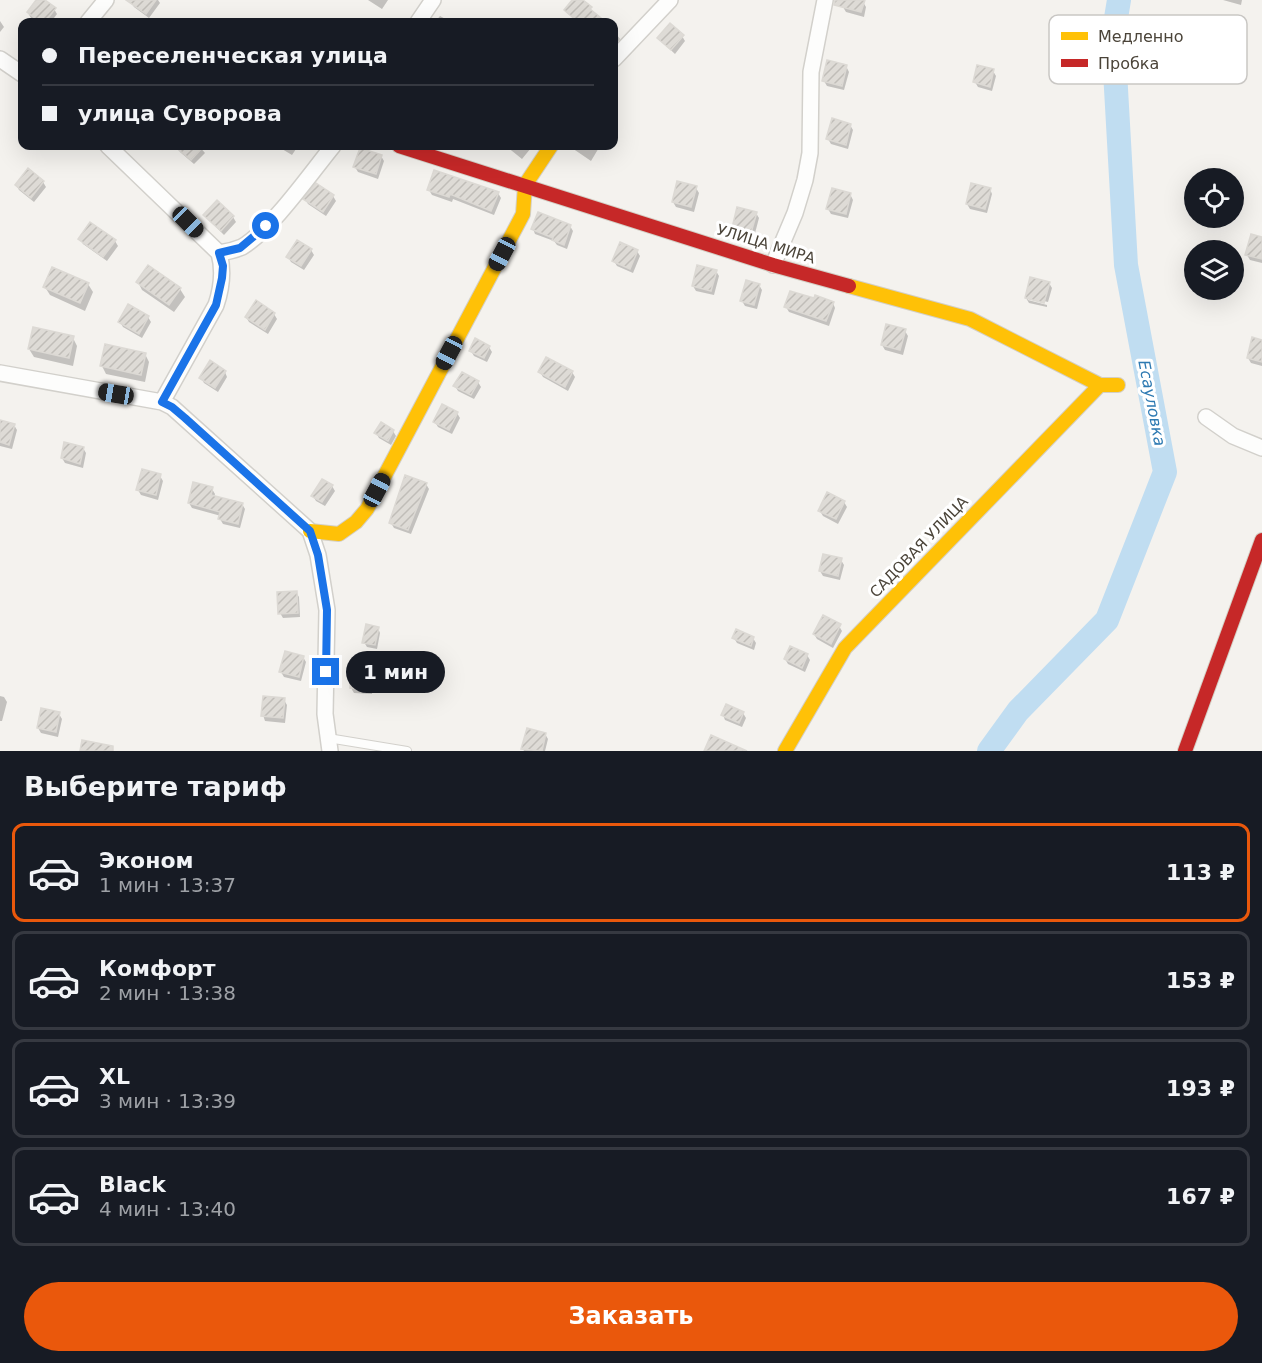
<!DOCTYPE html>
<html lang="ru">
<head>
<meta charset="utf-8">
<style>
	body { margin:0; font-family:"DejaVu Sans",sans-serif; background:#20242c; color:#f1f3f6; height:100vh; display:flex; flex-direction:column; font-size:22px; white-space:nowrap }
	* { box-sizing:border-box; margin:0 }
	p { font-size:20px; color:#9ea1a6 }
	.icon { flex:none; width:33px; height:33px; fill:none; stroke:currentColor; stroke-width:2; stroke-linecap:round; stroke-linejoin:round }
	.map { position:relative; height:751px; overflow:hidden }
	.drawer { display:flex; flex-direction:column; background:#171b24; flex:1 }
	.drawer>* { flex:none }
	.banner { position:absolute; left:18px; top:18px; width:600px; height:132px; border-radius:12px; box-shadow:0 6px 24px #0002; display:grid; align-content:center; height:132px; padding:0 24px; background:#171b24 }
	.fabs { position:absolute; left:1184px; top:168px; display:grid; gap:12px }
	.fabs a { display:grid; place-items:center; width:60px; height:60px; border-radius:50%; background:#171b24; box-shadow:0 6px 24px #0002; font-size:30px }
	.end { position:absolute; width:27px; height:27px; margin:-14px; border:8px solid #1a73e8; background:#fff; box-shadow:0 0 0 3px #fff }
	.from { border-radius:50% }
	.bubble { position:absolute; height:42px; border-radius:21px; background:#171b24; box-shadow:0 6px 24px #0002; font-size:20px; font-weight:600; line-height:42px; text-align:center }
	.car { position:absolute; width:18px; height:36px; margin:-18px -9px; border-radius:8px; box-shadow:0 0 4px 2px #0007; background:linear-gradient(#222 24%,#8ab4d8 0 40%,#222 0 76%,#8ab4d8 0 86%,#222 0) }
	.banner b { display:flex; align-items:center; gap:21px; height:57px; font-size:22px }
	.banner b+b { border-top:2px solid #363941 }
	.banner i { width:15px; height:15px; background:#f1f3f6 }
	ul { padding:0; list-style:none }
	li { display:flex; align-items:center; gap:18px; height:99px; margin:0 12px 9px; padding:0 12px; border:3px solid #363941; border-radius:12px }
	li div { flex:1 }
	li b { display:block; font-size:22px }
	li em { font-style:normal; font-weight:600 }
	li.active { border-color:#ea580c }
	li>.icon { width:54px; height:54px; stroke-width:1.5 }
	h2 { padding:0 24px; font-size:27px; line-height:72px }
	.primary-button { display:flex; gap:12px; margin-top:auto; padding:12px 24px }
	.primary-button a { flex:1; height:69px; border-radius:36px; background:#ea580c; color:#fff; font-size:24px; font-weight:600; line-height:69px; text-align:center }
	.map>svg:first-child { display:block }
	.shadow { fill:#0003 }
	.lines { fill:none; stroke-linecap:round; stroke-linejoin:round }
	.river { stroke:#c0ddf1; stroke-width:24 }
	.building { fill:url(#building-hatch); stroke:#dcd9d4; stroke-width:1.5 }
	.lane-casing { stroke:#d2d0cb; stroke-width:10 }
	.street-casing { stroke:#d2d0cb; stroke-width:18 }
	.slow-casing { stroke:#d3cfc5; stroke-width:16 }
	.jam-casing { stroke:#d3cfc5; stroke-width:16 }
	.lane { stroke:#fdfdfc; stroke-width:8 }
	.street { stroke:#fdfdfc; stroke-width:15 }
	.slow { stroke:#ffc107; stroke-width:14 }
	.jam { stroke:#c62828; stroke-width:14 }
	.route { stroke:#1a73e8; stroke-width:8 }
	.labels { text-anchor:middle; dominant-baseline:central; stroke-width:6; stroke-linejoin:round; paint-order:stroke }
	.street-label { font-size:15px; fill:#4b4439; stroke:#fff }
	.water-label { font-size:16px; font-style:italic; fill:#2e7ab2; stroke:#fff }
	.key { fill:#fff; stroke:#c9c7c4; stroke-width:1.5 }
	.key-label { font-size:16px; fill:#4b4439 }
</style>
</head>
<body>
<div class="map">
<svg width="1262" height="751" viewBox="0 0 1262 751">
	<defs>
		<pattern id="building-hatch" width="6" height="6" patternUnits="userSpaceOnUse" patternTransform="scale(1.5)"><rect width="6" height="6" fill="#dedbd6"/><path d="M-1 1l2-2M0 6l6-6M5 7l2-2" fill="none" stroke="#c0bdb8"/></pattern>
	</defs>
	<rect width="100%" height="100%" fill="#f4f2ee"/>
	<!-- shadow -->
	<path class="shadow" d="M 37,0 L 43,0 L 54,9 L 57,14 L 51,22 L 38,22 L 31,18 L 28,13 Z
		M 132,0 L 158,0 L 160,3 L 149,18 L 134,7 L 131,2 Z
		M 368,0 L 388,0 L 382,9 Z
		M 574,0 L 581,0 L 604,22 L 577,22 L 565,10 Z
		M 845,0 L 863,2 L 866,7 L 864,17 L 846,12 L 843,7 Z
		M 1223,0 L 1242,0 L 1241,5 Z
		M 440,16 L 451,22 L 435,22 Z
		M 0,21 L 4,27 L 0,32 Z
		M 614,31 L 620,39 L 614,47 Z
		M 682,36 L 685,41 L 675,54 L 659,39 Z
		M 846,66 L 849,72 L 844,90 L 827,86 L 824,81 Z
		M 993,71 L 996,76 L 992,91 L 978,87 L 975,82 Z
		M 850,125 L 853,130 L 848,149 L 831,144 L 828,139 Z
		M 179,146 L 199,146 L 205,153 L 194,164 L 180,152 L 177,147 Z
		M 277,146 L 298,146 L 292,155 Z
		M 506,146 L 530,146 L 531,148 L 522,159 Z
		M 569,146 L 600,146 L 591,161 Z
		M 381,156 L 384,161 L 378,179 L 358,172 L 355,167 Z
		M 43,182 L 46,187 L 34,202 L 19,190 L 16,185 Z
		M 696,188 L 699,193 L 694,212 L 676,207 L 673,202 Z
		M 990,189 L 992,194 L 987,213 L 970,209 L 967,204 Z
		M 429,190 L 498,193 L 501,198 L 494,215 L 453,199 L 452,202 L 432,195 Z
		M 850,194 L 853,200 L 848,218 L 831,214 L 828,209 Z
		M 333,196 L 336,201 L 326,216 L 308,204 L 305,199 Z
		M 756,213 L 759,218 L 754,237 L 736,232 L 733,227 Z
		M 205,216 L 233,217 L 236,222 L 224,235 Z
		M 570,226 L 573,231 L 567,249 L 557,245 L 554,241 L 535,234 L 533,229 Z
		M 1262,238 L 1262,263 L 1250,260 L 1247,255 Z
		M 80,239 L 115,241 L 118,246 L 107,261 L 83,244 Z
		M 311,250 L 314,255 L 304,270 L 291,262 L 288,257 Z
		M 637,251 L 640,256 L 633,273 L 617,266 L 614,261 Z
		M 149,267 L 180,289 L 185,297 L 174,312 L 142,290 L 138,282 Z
		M 716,271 L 719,276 L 714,295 L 696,291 L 693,286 Z
		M 1049,283 L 1052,288 L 1048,302 L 1028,297 L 1028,300 L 1047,305 L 1047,307 L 1029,303 L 1026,298 Z
		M 88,284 L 93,292 L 85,311 L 50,295 L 45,287 Z
		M 759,285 L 762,290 L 757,309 L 745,306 L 742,301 Z
		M 833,303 L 835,308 L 829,326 L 789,312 L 786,307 Z
		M 274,314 L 277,319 L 268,334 L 249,322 L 246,317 Z
		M 148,317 L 151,322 L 142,338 L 123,327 L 120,322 Z
		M 905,331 L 908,336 L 903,355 L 885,350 L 882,345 Z
		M 73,338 L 77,346 L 73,366 L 34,357 L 29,349 Z
		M 1262,341 L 1262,366 L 1251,363 L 1248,358 Z
		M 489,347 L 492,352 L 487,362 L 474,356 L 471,351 Z
		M 145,354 L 149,362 L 145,382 L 106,374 L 102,366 Z
		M 225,372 L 227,377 L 218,392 L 204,383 L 201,378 Z
		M 540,372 L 572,372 L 575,377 L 568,391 L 543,377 Z
		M 478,382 L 481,387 L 474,399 L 458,391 L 455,386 Z
		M 457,413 L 460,418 L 452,434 L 438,427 L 435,422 Z
		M 0,421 L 14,425 L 17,430 L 12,449 L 0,446 Z
		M 393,431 L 396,436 L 391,445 L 379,438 L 376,433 Z
		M 83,448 L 86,453 L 83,468 L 65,463 L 62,458 Z
		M 160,476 L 163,481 L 158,500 L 141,495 L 138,490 Z
		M 426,484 L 429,489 L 411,534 L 394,528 L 391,523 Z
		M 332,486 L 335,491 L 325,506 L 316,501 L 313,496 Z
		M 212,489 L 215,494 L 214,497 L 242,504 L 245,509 L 240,528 L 223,524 L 220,519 L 221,516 L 192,508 L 189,503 Z
		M 844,502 L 847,507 L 838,524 L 823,516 L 820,511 Z
		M 841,560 L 844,565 L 840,580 L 823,576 L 820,571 Z
		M 296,592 L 299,597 L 300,617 L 283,618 L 280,613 Z
		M 839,626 L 842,631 L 833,648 L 817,639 L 814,634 Z
		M 378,628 L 380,633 L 377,649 L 367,647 L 364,642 Z
		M 734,638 L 753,638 L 756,643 L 754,650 L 737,643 Z
		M 807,655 L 810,660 L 805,672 L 788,664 L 785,659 Z
		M 303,657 L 306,662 L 301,681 L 284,677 L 281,672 Z
		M 370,678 L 373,683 L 372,694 L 354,693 L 351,688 Z
		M 0,696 L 4,697 L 7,702 L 2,721 L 0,721 Z
		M 284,700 L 287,705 L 285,723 L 265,721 L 263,715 Z
		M 743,713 L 746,718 L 742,727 L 725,720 L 723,715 Z
		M 59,714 L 62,719 L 58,737 L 41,733 L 38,728 Z
		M 545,734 L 548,739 L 545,751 L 524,751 L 523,749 Z"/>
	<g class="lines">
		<!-- river -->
		<path class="river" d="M 989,751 L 1018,711 L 1107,620 L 1165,472 L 1126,265 L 1113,36 L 1119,0"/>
	</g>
	<!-- building -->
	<path class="building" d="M 36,0 L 45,0 L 56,8 L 45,22 L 40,22 L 27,12 Z
		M 126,0 L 156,0 L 146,14 Z
		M 572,0 L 583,0 L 592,7 L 590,9 L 606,22 L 578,22 L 564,10 Z
		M 835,0 L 865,0 L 861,12 L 834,5 Z
		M 670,23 L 684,35 L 671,50 L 657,38 Z
		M 827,60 L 847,65 L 842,86 L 822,81 Z
		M 977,65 L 994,69 L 990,87 L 973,82 Z
		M 832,118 L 851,124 L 846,145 L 826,139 Z
		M 174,146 L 204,146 L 191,160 Z
		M 360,148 L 382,155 L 376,174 L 353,167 Z
		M 28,168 L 44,181 L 31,198 L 15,185 Z
		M 434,170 L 499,192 L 491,211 L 450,194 L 449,197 L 427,190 Z
		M 677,181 L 697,186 L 691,207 L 672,202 Z
		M 316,183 L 334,195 L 323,212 L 303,199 Z
		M 971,183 L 991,188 L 985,209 L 966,204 Z
		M 832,188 L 851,193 L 846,214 L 826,209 Z
		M 217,200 L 234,216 L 221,231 L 203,215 Z
		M 737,207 L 757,212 L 751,233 L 732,228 Z
		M 538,212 L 571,225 L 564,245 L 552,240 L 553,238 L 531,229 Z
		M 90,222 L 116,240 L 103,257 L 78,239 Z
		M 1251,234 L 1262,237 L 1262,259 L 1245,255 Z
		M 297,240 L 312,249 L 301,266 L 286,257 Z
		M 620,242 L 638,250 L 630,269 L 612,261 Z
		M 148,265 L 181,288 L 169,305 L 136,282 Z
		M 697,265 L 717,270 L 711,291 L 692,286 Z
		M 52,267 L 89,283 L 80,303 L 43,287 Z
		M 1030,277 L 1050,282 L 1044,303 L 1025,298 Z
		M 746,280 L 760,284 L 754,305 L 740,301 Z
		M 790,291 L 814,298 L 815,295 L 834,302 L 826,321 L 784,307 Z
		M 256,300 L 275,313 L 265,330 L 245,317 Z
		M 128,304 L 149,316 L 139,334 L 118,322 Z
		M 886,324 L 906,329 L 900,350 L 881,345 Z
		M 33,327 L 74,336 L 69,358 L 28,349 Z
		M 1252,337 L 1262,340 L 1262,362 L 1247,358 Z
		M 475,338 L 490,346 L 484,358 L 469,351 Z
		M 105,344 L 146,353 L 141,375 L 100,366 Z
		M 546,357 L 573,371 L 565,387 L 538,372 Z
		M 210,360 L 226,371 L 215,388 L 199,378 Z
		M 462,372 L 479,381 L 471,395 L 453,386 Z
		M 442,404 L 458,412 L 449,430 L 433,422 Z
		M 0,420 L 15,424 L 9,445 L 0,442 Z
		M 381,422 L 394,430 L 388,441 L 374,433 Z
		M 64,442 L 84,447 L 80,464 L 61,458 Z
		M 142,469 L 161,474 L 156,495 L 136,490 Z
		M 405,475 L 427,483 L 408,530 L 389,523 Z
		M 322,479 L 333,485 L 322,502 L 311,496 Z
		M 193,482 L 213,487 L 211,495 L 243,503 L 238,524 L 218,519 L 220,512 L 188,503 Z
		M 827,492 L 845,501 L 836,519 L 818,511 Z
		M 823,554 L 842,558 L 838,576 L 819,571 Z
		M 297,591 L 298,613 L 278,614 L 277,592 Z
		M 823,615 L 841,624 L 831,644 L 813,634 Z
		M 366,624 L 379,627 L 375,645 L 362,643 Z
		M 736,629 L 754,637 L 751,646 L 732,638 Z
		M 790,646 L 808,654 L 802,668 L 784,659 Z
		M 285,651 L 304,656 L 299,677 L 279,672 Z
		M 351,674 L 371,676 L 370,690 L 350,688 Z
		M 263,696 L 285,698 L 283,718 L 261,716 Z
		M 726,704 L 744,712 L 739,723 L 721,715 Z
		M 41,708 L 60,712 L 56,732 L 37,728 Z
		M 527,728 L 546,733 L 542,751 L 521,749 Z
		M 711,735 L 747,751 L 704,751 Z
		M 82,740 L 113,746 L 113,751 L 80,751 Z"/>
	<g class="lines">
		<defs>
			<path id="lane" d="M 328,738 L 407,751"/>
			<path id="street" d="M 88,22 L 106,0
				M 418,22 L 433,0
				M 0,59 L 22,74
				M 614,59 L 670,0
				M 108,146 L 219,253 C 224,271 222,287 216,305 L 162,402
				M 219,253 C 227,252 235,250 242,247 C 272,229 310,174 333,146
				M 773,265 L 795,213 L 805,180 L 810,153 L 811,72 L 825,0
				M 0,373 L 162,402 L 172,407 L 310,531 L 318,555 L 327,610 L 325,714 L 330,751
				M 1206,417 L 1233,436 L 1262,448"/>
			<path id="slow" d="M 849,286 L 970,319 L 1100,385 L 1118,385
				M 310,531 L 339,534 L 356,522 L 367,509 L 523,214 L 525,185 L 551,146
				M 785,751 L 845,648 L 1100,385"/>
			<path id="jam" d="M 399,146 L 773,265 L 849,286
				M 1185,751 L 1262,540"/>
		</defs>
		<!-- lane casing -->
		<use href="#lane" class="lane-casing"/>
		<!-- street casing -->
		<use href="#street" class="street-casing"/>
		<!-- slow casing -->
		<use href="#slow" class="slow-casing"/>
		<!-- jam casing -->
		<use href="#jam" class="jam-casing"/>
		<!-- lane -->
		<use href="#lane" class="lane"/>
		<!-- street -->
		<use href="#street" class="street"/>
		<!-- slow -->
		<use href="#slow" class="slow"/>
		<!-- jam -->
		<use href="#jam" class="jam"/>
	</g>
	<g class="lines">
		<!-- route -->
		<path class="route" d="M 266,226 L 240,248 L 219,253 L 223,266 L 222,278 L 216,305 L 162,402 L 172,407 L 185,418 L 310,531 L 318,555 L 327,610 L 326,672"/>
	</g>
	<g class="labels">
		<!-- street labels -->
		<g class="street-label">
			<text transform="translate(766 244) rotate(17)">УЛИЦА МИРА</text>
			<text transform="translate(919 547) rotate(-46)">САДОВАЯ УЛИЦА</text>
		</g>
		<!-- water labels -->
		<g class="water-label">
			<text transform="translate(1152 403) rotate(79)">Есауловка</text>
		</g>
	</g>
	<!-- legend -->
	<rect x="1049" y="15" width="198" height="69" rx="9" class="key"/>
	<rect x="1061" y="32" width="27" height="8" fill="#ffc107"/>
	<rect x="1061" y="59" width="27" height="8" fill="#c62828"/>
	<g class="key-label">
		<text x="1098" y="42">Медленно</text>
		<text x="1098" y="69">Пробка</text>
	</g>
</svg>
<div class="fabs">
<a><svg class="icon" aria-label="locate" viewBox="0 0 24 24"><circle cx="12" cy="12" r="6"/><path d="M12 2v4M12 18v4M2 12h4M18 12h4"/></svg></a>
<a><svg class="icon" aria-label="layers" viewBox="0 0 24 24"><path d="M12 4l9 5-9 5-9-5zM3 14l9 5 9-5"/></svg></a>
</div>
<i class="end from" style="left:266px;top:226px"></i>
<i class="end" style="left:326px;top:672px"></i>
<div class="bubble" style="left:346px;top:651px;width:99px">1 мин</div>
<i class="car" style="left:188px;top:222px;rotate:135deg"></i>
<i class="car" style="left:502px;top:254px;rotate:208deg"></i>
<i class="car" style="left:449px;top:353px;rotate:208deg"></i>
<i class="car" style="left:116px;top:394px;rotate:280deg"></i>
<i class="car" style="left:377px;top:490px;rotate:28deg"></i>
<div class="banner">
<b><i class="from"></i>Переселенческая улица</b>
<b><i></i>улица Суворова</b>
</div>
</div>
<section class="drawer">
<h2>Выберите тариф</h2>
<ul>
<li class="active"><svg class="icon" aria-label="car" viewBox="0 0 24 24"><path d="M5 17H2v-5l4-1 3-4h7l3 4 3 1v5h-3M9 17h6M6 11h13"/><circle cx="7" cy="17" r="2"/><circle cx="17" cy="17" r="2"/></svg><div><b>Эконом</b><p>1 мин · 13:37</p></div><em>113 ₽</em></li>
<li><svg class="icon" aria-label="car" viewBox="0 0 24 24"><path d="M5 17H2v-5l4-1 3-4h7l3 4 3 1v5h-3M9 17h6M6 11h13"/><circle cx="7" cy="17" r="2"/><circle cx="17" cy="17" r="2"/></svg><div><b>Комфорт</b><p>2 мин · 13:38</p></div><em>153 ₽</em></li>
<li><svg class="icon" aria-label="car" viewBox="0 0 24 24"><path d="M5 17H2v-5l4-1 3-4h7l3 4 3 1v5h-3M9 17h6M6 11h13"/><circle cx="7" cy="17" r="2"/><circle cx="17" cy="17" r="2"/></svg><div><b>XL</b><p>3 мин · 13:39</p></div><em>193 ₽</em></li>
<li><svg class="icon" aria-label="car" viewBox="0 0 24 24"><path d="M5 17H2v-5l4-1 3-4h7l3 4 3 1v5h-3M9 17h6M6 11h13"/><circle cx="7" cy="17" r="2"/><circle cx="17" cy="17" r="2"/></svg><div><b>Black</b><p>4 мин · 13:40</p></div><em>167 ₽</em></li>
</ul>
<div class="primary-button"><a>Заказать</a></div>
</section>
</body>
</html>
